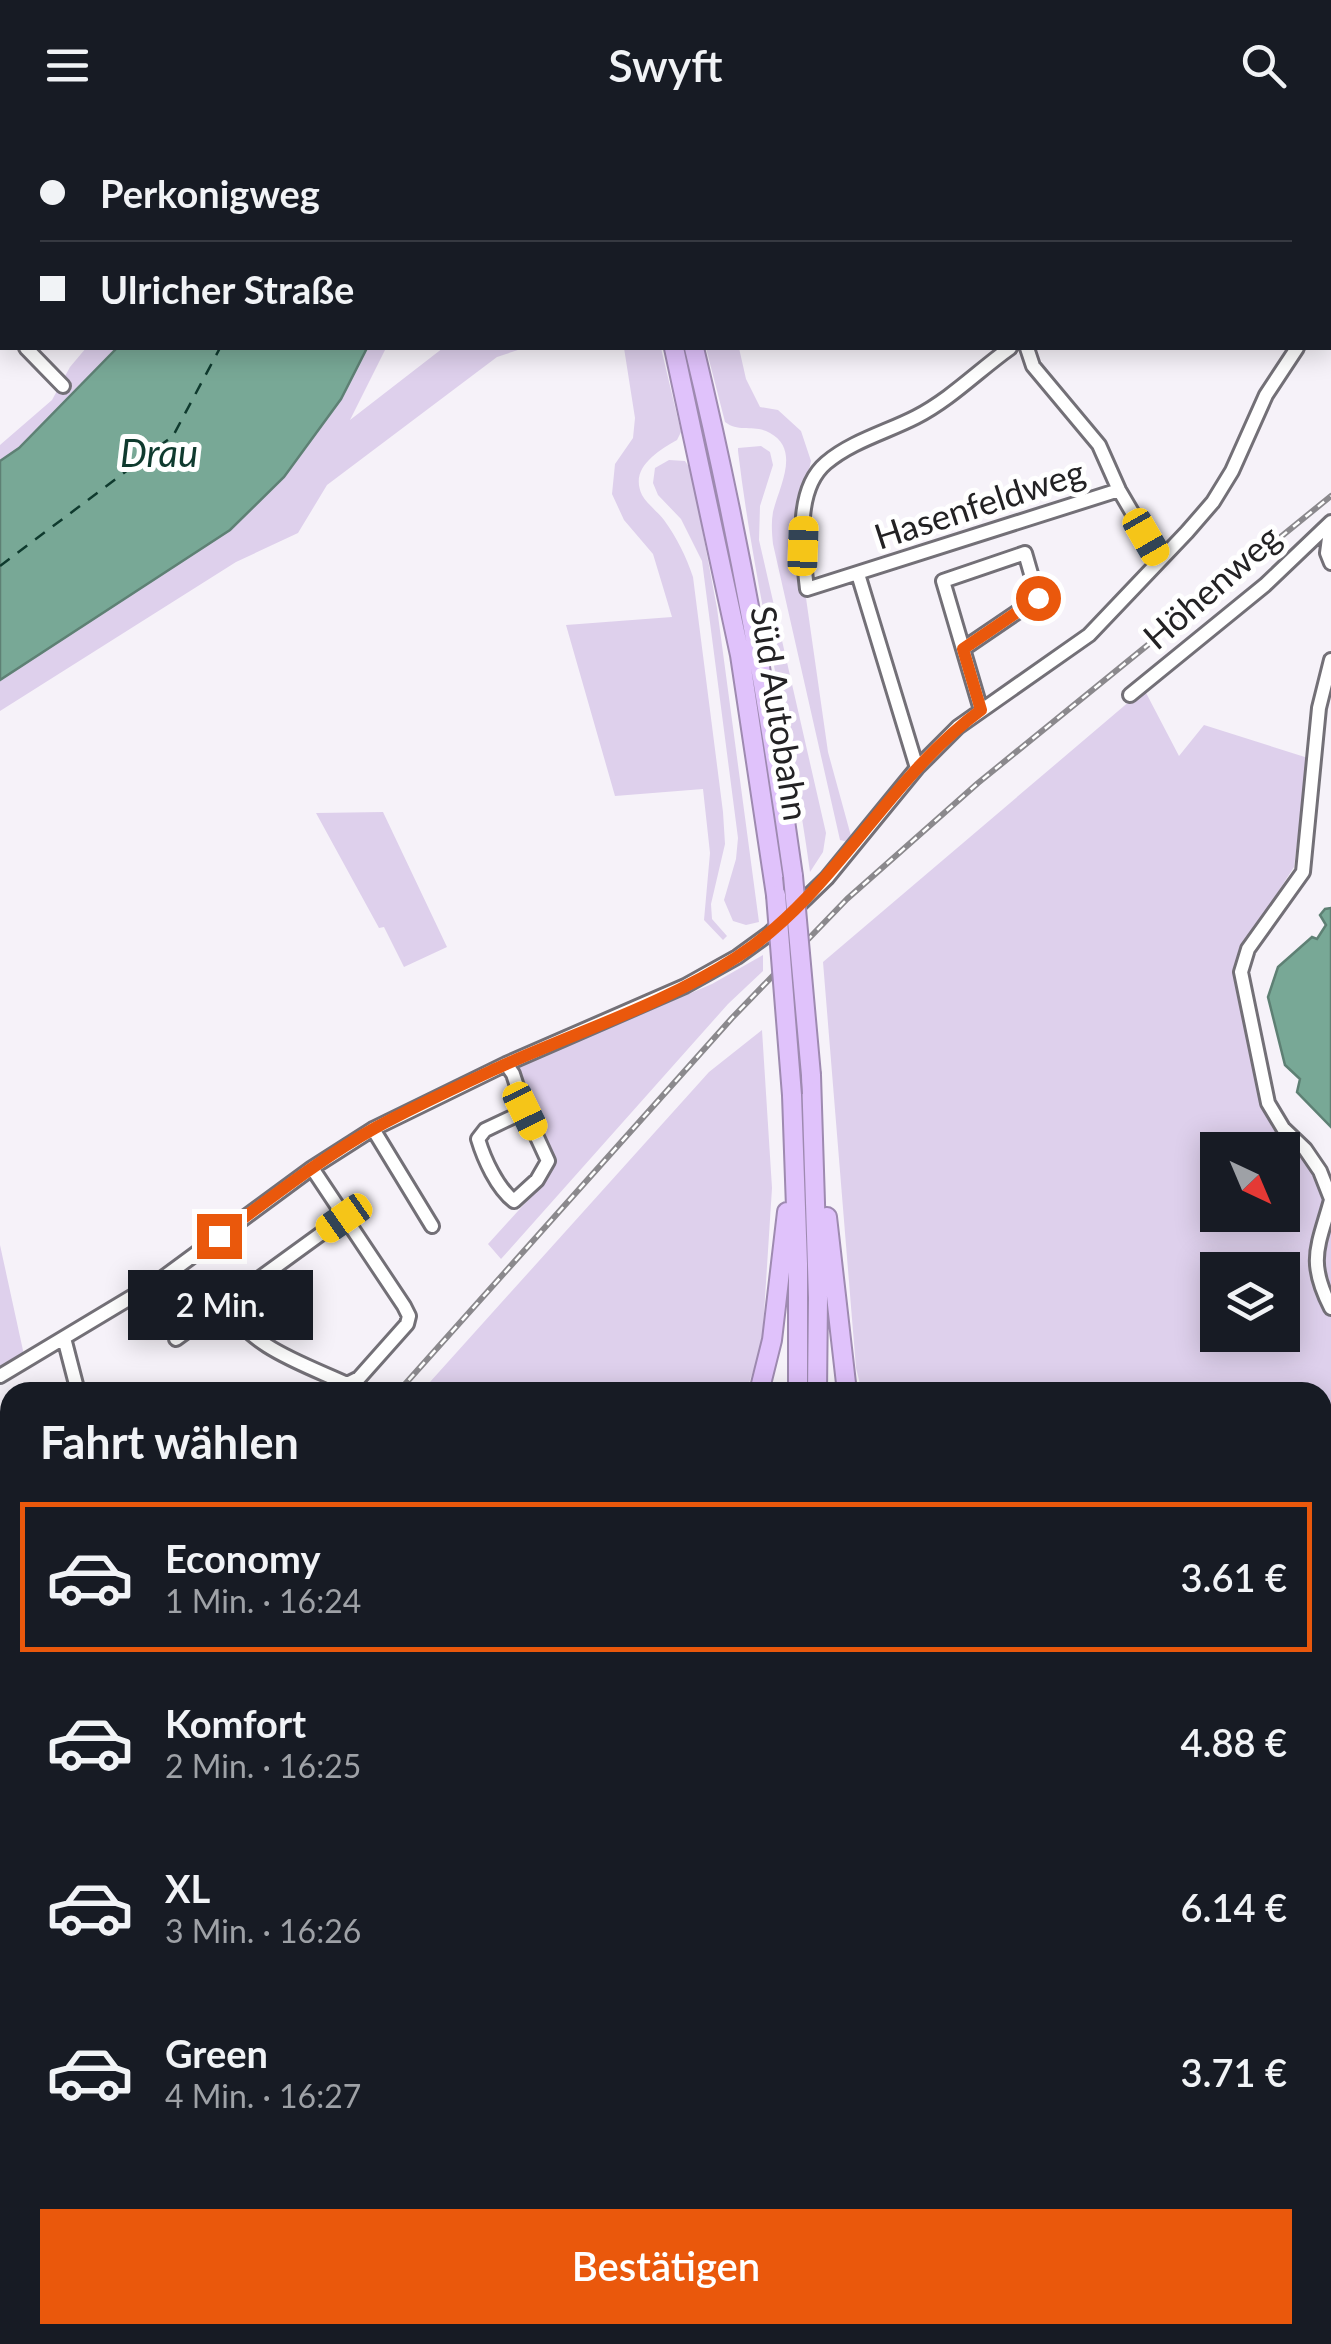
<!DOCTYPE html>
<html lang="de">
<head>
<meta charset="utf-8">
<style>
	body { margin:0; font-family:Lato,sans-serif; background:#242831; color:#f1f3f6; height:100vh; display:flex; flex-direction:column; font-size:38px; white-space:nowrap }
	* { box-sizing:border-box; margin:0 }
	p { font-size:32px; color:#9ea1a6 }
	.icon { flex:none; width:55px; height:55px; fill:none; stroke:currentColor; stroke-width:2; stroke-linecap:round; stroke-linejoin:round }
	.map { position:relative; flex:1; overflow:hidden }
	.details { position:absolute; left:0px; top:1252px; width:1332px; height:962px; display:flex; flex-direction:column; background:#171b24; border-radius:30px 30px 0 0; box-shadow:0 5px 25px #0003 }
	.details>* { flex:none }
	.top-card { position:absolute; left:0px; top:0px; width:1332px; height:220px; box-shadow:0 5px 25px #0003; display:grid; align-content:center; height:220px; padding:0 40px; background:#171b24 }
	.needle { width:65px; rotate:136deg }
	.buttons { position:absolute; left:1200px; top:1002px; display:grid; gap:20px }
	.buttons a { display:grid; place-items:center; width:100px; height:100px; border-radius:0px; background:#171b24; box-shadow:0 5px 25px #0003; font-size:50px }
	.end { position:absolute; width:45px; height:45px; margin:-22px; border:12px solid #ea580c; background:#fff; box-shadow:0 0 0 5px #fff }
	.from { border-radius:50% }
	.bubble { position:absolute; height:70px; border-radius:0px; background:#171b24; box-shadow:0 5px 25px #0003; font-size:32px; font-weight:600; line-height:70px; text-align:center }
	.car { position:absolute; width:30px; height:60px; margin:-30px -15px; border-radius:12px; box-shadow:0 0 8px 2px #0007; background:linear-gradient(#f5c518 24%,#345 0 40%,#f5c518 0 76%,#345 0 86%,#f5c518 0) }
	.top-card b { display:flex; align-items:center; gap:35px; height:95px; font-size:38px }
	.top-card b+b { border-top:2px solid #363941 }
	.top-card i { width:25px; height:25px; background:#f1f3f6 }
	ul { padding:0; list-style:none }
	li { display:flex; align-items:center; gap:30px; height:150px; margin:0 20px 15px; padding:0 20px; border:5px solid transparent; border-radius:0px }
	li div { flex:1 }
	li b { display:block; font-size:38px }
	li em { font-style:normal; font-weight:600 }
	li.on { border-color:#ea580c }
	li>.icon { width:90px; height:90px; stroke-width:1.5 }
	h2 { padding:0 40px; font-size:45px; line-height:120px }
	.button { display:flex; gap:20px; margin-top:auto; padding:20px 40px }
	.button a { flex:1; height:115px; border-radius:0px; background:#ea580c; color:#fff; font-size:40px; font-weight:600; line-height:115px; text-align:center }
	header { display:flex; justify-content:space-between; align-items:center; height:130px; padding:0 40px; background:#171b24; font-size:45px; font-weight:600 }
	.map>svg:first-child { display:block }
	.built { fill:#eee7f5 }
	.green { fill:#ded0ec; fill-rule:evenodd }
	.water { fill:#78a896; stroke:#5e8074; stroke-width:2.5 }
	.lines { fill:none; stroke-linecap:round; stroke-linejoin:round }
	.ferry { stroke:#0f3a2e; stroke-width:2.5; stroke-dasharray:12 10; stroke-linecap:butt }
	.minor-casing { stroke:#737077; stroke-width:18 }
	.highway-casing { stroke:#9e8ab0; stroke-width:22 }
	.minor { stroke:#fff; stroke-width:12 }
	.highway { stroke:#e0c2fb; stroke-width:18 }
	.rail-casing { stroke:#8b898d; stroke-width:6 }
	.rail { stroke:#fff; stroke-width:2.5; stroke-dasharray:8; stroke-linecap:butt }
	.highway-bridge-casing { stroke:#9e8ab0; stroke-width:22; stroke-linecap:butt }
	.highway-bridge { stroke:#e0c2fb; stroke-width:18 }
	.route { stroke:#ea580c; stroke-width:12 }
	.labels { text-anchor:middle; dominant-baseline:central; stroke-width:10; stroke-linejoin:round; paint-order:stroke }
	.street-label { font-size:35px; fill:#232224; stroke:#fff }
	.water-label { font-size:38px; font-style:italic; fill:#0f3a2e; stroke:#fff }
</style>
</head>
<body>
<header><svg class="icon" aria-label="menu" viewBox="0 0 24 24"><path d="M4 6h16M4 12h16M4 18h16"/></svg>Swyft<svg class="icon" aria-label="search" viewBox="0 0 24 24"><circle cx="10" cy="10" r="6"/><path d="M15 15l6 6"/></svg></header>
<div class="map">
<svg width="1331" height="2214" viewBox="0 0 1331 2214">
	<rect width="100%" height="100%" fill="#f6f2f9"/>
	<!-- built -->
	<path class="built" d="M 657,0 L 1113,0 L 1113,2 L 658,2 Z"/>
	<!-- green -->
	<path class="green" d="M 86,218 L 117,218 L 19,318 L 0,331 L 0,315 L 52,270 L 70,237 Z
		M 367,218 L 386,218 L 350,290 L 443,218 L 524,218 L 497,227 L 327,355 L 298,403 L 236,432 L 0,581 L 0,550 L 230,399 L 284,347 L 341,269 Z
		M 624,218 L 661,218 L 681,302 L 677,310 C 658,321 629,338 642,365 C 647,374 657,381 664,390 C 677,408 686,426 693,447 L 723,682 L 725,714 L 711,774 L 712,789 L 727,806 L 723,810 L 704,790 L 710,723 L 703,659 L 615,666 L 566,495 L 672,487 L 653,424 L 624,390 L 612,364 L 615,334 L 633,308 L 635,288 Z
		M 706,218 L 739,218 L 746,249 L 760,277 L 778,280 L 801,301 L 811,331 L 796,398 L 828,622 L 851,706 L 848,712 L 840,710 L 773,414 C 772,404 771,393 773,382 C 779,357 801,320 770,303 C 755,294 739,303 725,292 Z
		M 761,316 L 770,322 L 773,335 L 760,376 L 759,410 L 826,703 L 823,722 L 810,742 C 791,601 755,463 738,321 L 738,318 Z
		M 669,330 L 685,331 L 691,340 L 717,478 L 759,792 L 746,795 L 733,791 L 724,770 L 736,729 L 738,708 L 702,431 L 681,389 L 658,365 L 653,353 L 655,338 Z
		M 1144,559 L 1179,626 L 1204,595 L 1308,628 L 1294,737 L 1238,824 L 1236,852 L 1254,942 L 1331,1050 L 1331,1807 L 1322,1801 L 1322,1262 L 862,1262 L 856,1238 L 823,832 ZM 1218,1020 L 1282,1020 L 1282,1085 L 1218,1085 ZM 1218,1140 L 1282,1140 L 1282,1205 L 1218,1205 Z
		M 383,682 L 447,817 L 404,837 L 384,797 L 379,798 L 316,683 Z
		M 763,825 L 763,841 L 728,874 L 501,1129 L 488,1114 L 548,1048 L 524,986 L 532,977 L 518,937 L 712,854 Z
		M 762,900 L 772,1058 L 762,1215 L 746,1262 L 421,1262 L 709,942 Z
		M 0,1115 L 24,1225 L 0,1238 Z
		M 10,1720 L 10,1889 L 0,1895 L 0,1731 Z
		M 10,1998 L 10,2182 L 0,2182 L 0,2000 Z
		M 746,2205 L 955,2205 L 954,2214 L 748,2214 Z"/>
	<!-- water -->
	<path class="water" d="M 117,218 L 367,218 L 341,269 L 284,347 L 230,400 L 0,550 L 0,331 L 19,318 Z
		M 1331,778 L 1331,997 L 1297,962 L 1300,949 L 1285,935 L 1268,867 L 1278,837 L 1312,807 L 1317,809 L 1326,795 L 1320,785 L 1325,779 Z"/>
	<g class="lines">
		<!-- ferry -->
		<path class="ferry" d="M 336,2 L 338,0
			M 0,436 L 173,306 L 220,218"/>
		<defs>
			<path id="minor" d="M 1330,121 L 1331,121
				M 1330,169 L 1331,167
				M 0,190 L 2,192
				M 26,218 L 63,256
				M 1010,218 C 979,240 951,269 916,287 C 887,302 852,311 826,333 C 793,361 803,422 807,459 L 1119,360
				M 1027,218 L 1033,236 L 1099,315 L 1119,360 L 1160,430
				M 1331,393 L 1327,423 L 1331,433
				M 858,444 L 917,638
				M 963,519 L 1038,468 L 1025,423 L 943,451 L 981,580
				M 1331,530 L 1319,578 L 1303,742 L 1248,819 L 1241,842 L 1268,973 L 1283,998 L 1305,1019 L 1320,1041 L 1331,1069
				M 1130,565 L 1265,455 L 1331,392
				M 506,934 L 513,944 L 525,981 L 485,1000 L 478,1009 C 484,1029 497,1058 514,1071 L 537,1050 L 548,1031 L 525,981
				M 373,999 L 432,1096
				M 1331,1070 C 1318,1117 1307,1131 1331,1178
				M 225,1172 C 248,1217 304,1234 347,1254 L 359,1248 L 407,1194 L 409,1186 L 404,1176 L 312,1038
				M 64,1208 L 78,1262
				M 176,1209 L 344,1087
				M 0,1246 L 160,1150 L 312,1038 L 373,999 L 506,934 L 685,856 L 737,827 L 770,803 L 827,748 L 917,638 L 958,597 L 1089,505 L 1187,402 L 1213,372 L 1232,341 L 1266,265 L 1297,218
				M 0,1446 L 10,1552
				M 0,1579 L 10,1564"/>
			<path id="highway" d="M 618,0 L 618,2
				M 638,0 L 639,2
				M 674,218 L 740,525 L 776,765
				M 694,218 C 736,392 768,568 793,746
				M 811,945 L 818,1168 L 817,1262
				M 792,965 L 798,1134 L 798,1262
				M 827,1087 L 847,1262
				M 759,1262 L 772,1210 L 787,1082
				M 1322,1840 L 1331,1846
				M 1322,1902 L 1331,1906
				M 0,1930 L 10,1923
				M 0,1972 L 10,1970
				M 0,1994 L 10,1992
				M 1322,2128 L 1331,2131
				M 1322,2192 L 1331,2191
				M 540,2205 L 543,2214
				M 734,2205 L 736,2214
				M 591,2214 L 594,2205
				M 677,2214 L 679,2205
				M 697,2214 L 699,2205
				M 967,2214 L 969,2205
				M 1060,2214 L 1070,2205
				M 1190,2214 L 1227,2205"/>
		</defs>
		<!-- minor casing -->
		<use href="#minor" class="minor-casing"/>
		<!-- highway casing -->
		<use href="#highway" class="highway-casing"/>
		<!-- minor -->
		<use href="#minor" class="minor"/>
		<!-- highway -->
		<use href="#highway" class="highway"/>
		<defs>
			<path id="rail" d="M 398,1262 L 732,888 L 847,769 L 978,653 L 1331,366
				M 0,1710 L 10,1698"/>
		</defs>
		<!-- rail casing -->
		<use href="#rail" class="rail-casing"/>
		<!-- rail -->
		<use href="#rail" class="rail"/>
		<defs>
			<path id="highway-bridge" d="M 793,746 L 811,945
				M 776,765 L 792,965"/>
		</defs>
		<!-- highway-bridge casing -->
		<use href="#highway-bridge" class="highway-bridge-casing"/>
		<!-- highway-bridge -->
		<use href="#highway-bridge" class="highway-bridge"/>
	</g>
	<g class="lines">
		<!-- route -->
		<path class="route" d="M 219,1106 C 270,1069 320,1029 375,998 C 417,975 461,955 504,935 C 582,900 666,873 737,827 C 836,762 887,649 981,580 L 963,519 L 1038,468"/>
	</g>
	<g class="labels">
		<!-- street labels -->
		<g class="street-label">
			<text transform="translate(979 373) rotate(-18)">Hasenfeldweg</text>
			<text transform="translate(1211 456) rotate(-41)">Höhenweg</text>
			<text transform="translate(781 583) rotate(81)">Süd Autobahn</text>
		</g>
		<!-- water labels -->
		<g class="water-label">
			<text x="159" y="322">Drau</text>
		</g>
	</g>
</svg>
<div class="buttons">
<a><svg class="needle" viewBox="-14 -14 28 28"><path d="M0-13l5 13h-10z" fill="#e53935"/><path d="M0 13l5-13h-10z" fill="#9ea1a6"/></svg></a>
<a><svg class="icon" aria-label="layers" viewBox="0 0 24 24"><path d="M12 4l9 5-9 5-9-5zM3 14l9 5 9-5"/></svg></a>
</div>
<i class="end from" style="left:1038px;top:468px"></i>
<i class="end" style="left:219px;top:1106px"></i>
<div class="bubble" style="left:128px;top:1140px;width:185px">2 Min.</div>
<i class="car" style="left:1146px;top:407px;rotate:150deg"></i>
<i class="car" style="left:803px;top:416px;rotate:2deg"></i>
<i class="car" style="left:525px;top:981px;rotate:154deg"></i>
<i class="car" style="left:344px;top:1088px;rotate:235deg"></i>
<div class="top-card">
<b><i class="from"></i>Perkonigweg</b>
<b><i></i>Ulricher Straße</b>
</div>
<section class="details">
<h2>Fahrt wählen</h2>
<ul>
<li class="on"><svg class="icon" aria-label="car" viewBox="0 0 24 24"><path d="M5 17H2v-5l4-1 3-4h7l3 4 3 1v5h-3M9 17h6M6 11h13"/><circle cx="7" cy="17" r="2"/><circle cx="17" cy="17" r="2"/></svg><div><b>Economy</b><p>1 Min. · 16:24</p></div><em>3.61 €</em></li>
<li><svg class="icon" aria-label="car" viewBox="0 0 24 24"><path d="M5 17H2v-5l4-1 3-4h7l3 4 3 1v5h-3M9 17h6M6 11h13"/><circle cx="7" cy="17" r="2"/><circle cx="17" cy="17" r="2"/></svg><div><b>Komfort</b><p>2 Min. · 16:25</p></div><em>4.88 €</em></li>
<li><svg class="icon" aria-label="car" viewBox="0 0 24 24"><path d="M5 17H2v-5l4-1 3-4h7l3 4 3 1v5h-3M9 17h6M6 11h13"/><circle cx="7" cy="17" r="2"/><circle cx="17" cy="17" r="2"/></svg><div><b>XL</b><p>3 Min. · 16:26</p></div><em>6.14 €</em></li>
<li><svg class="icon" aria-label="car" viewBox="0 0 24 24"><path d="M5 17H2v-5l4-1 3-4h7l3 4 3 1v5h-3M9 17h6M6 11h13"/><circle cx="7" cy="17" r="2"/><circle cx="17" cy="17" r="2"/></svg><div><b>Green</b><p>4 Min. · 16:27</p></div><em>3.71 €</em></li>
</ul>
<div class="button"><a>Bestätigen</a></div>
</section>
</div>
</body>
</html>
